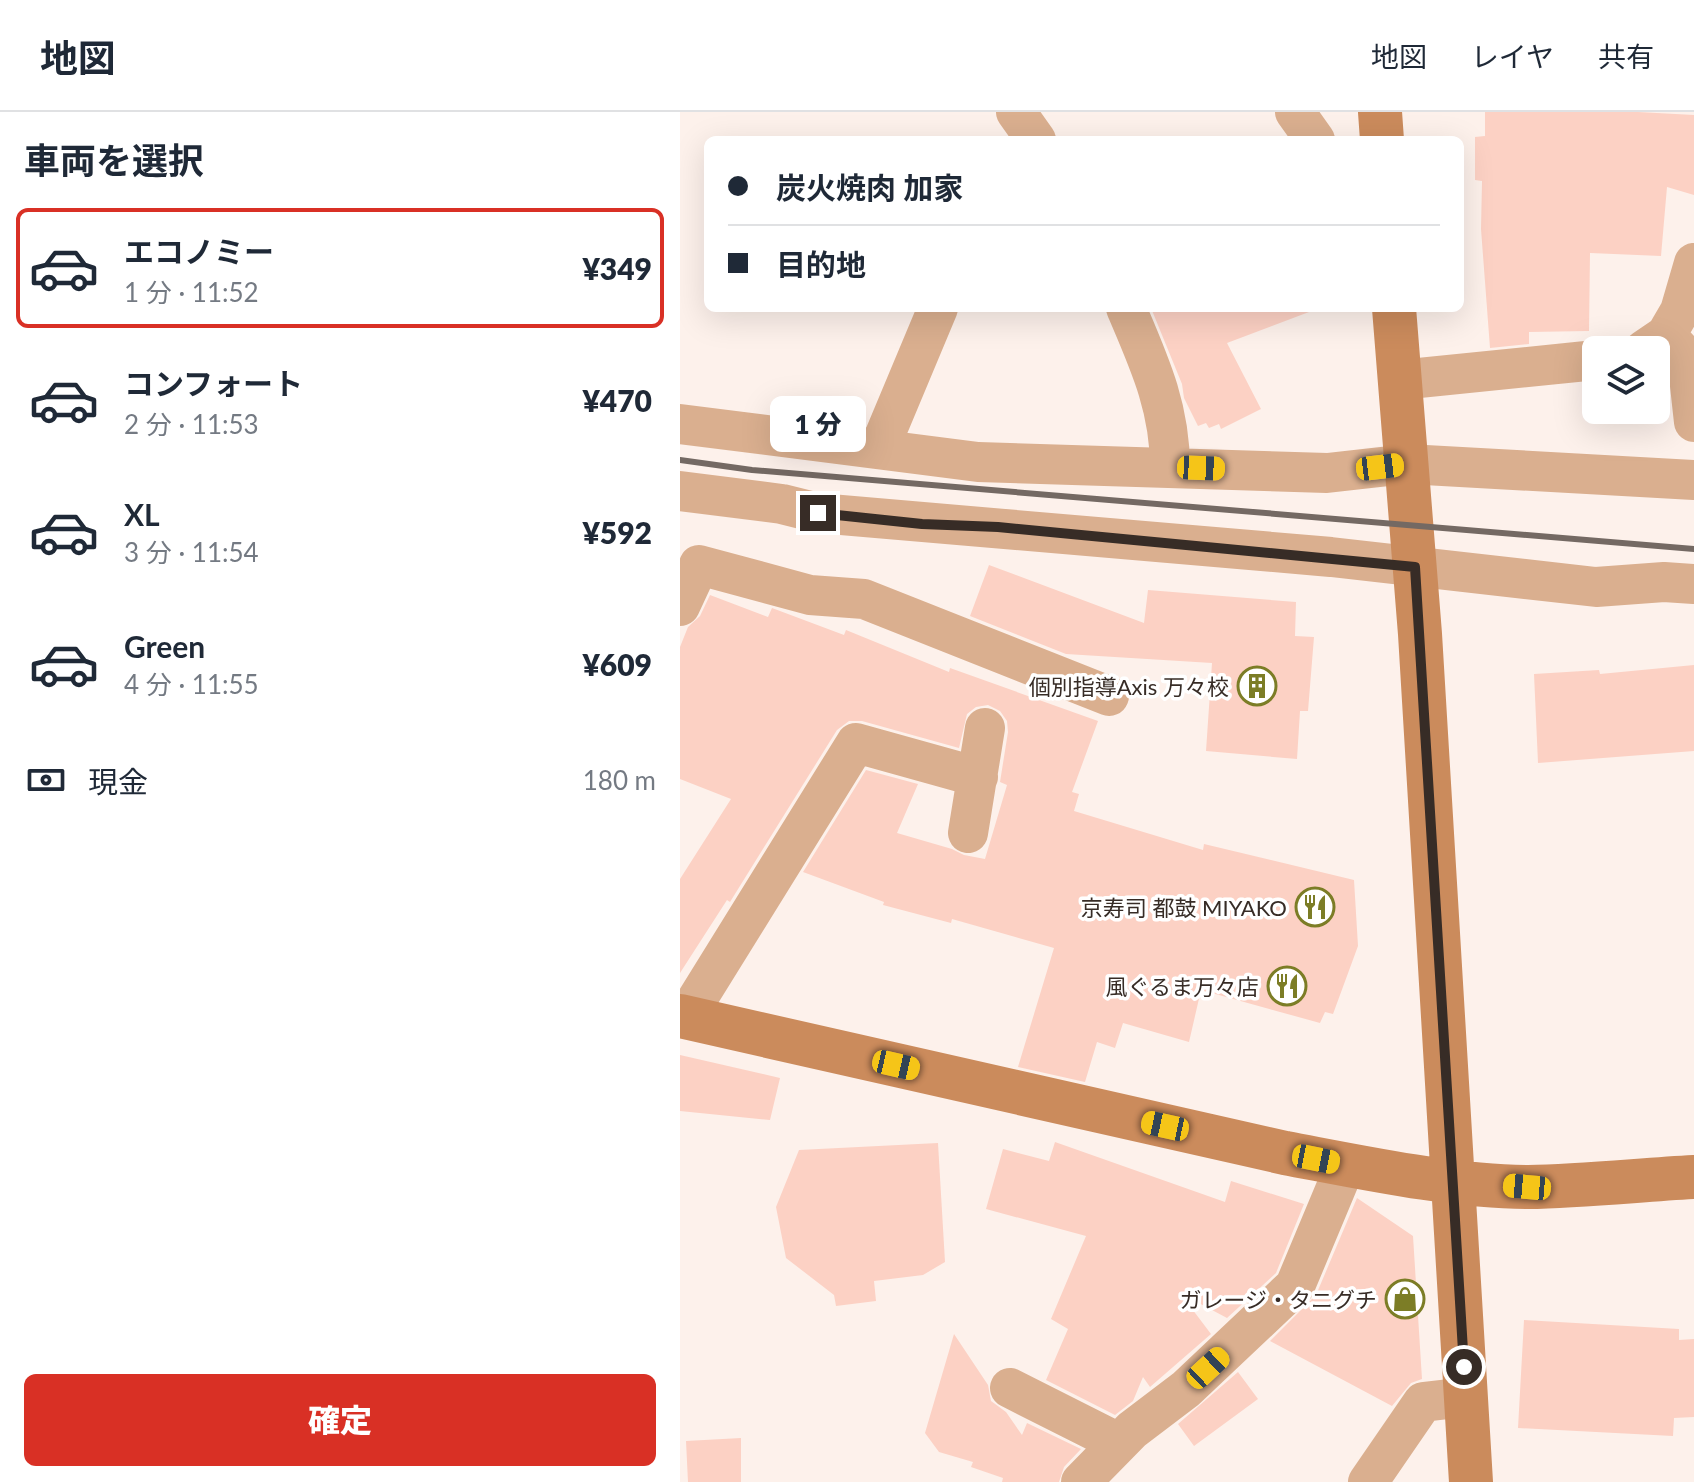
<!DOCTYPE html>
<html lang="ja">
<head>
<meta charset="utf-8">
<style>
	body { margin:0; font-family:Lato,"Noto Sans JP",sans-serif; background:#f6f6f7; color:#1f2937; height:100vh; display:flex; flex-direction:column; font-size:30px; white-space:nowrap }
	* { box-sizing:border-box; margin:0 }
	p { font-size:26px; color:#747a83 }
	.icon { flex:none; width:44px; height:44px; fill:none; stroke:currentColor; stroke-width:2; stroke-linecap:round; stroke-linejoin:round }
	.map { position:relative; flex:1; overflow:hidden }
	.side { display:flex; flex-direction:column; background:#fff; width:680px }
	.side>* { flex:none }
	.top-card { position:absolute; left:24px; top:24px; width:760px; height:176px; border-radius:12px; box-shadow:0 8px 32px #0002; display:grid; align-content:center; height:176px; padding:0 24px; background:#fff }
	.tools { position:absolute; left:902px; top:224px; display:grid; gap:16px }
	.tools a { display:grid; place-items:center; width:88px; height:88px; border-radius:12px; background:#fff; box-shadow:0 8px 32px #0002; font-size:40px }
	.end { position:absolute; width:36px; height:36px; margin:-18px; border:10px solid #372c26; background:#fff; box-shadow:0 0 0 4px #fff }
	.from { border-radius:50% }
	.bubble { position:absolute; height:56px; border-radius:12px; background:#fff; box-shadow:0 8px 32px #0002; font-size:26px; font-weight:800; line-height:56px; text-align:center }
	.car { position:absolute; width:24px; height:48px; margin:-24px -12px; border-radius:10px; box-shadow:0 0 6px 2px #0007; background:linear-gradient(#f5c518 24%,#345 0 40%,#f5c518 0 76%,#345 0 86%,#f5c518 0) }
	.top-card b { display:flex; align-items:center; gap:28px; height:76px; font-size:30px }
	.top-card b+b { border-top:2px solid #e0e1e3 }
	.top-card i { width:20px; height:20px; background:#1f2937 }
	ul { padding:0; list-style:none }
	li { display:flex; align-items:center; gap:24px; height:120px; margin:0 16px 12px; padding:0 8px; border:4px solid transparent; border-radius:12px }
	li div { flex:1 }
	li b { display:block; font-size:30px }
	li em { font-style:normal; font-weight:800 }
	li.active { border-color:#d93025 }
	li>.icon { width:72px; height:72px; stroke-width:1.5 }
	h2 { padding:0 24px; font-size:36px; line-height:96px }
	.pay { display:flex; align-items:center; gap:20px; height:88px; padding:0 24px; font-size:30px }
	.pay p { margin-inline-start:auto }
	.cta { display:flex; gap:16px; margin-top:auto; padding:16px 24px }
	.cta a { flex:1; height:92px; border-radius:12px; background:#d93025; color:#fff; font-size:32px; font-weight:800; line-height:92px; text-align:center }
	header { display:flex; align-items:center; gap:48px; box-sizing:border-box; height:112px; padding:0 40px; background:#fff; border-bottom:2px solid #e0e1e3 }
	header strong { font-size:38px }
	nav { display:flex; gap:44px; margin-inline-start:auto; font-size:28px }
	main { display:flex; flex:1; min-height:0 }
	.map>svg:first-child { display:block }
	.building { fill:#fcd1c4 }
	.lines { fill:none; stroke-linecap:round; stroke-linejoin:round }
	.street { stroke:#daaf8f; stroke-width:40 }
	.secondary { stroke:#cb8b5c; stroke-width:44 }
	.rail { stroke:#746963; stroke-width:6 }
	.route { stroke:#372c26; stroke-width:10 }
	.labels { text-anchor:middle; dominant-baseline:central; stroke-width:7; stroke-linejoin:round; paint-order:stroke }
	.poi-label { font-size:22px; fill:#372c26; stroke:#fff; text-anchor:end }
</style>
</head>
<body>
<header>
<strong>地図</strong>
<nav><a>地図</a><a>レイヤ</a><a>共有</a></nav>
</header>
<main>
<section class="side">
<h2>車両を選択</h2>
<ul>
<li class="active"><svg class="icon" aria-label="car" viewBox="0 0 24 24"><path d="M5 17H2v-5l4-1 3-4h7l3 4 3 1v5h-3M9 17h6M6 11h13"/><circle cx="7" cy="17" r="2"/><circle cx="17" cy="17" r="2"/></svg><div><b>エコノミー</b><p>1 分 · 11:52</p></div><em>¥349</em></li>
<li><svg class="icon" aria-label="car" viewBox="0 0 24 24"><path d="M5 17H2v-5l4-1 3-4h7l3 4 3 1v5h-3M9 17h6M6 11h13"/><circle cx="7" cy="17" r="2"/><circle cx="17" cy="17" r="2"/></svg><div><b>コンフォート</b><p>2 分 · 11:53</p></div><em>¥470</em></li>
<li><svg class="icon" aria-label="car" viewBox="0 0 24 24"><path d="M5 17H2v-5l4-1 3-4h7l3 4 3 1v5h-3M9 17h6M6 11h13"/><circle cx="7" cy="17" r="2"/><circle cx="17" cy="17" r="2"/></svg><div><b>XL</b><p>3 分 · 11:54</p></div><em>¥592</em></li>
<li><svg class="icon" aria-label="car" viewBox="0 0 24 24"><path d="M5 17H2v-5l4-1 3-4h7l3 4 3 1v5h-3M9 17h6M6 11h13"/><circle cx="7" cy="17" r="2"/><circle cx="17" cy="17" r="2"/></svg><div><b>Green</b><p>4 分 · 11:55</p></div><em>¥609</em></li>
</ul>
<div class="pay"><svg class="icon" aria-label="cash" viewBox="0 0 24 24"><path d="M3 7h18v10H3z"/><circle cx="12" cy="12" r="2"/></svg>現金<p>180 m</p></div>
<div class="cta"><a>確定</a></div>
</section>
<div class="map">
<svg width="1014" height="1370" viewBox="0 0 1014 1370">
	<rect width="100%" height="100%" fill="#fdf1eb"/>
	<!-- building -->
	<path class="building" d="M 805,0 L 958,0 L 1014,3 L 1014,83 L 987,75 L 981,144 L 910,141 L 909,219 L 849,220 L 849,232 L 810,236 L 801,117 L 802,69 L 795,68 L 795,25 L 805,24 Z
		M 471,196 L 628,196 L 629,200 L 547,231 L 581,297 L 541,317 L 539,312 L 529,316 L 526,311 L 518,314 L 504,286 L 502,272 Z
		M 309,453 L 464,511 L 468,478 L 616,490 L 615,524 L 634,525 L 628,599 L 620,599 L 617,647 L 526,639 L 532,551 L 386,542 L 290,504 Z
		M 30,483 L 88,505 L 92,496 L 164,523 L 166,518 L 269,560 L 270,556 L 418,609 L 392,680 L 399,682 L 394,699 L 523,738 L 524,732 L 674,768 L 678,834 L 653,902 L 645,900 L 640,911 L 521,878 L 509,930 L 443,911 L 435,936 L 417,930 L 405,970 L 338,955 L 374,836 L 272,807 L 271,811 L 203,793 L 204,790 L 123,760 L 186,658 L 238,672 L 217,721 L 272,737 L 284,743 L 305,747 L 327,673 L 320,670 L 328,620 L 327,609 L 320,599 L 308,593 L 296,595 L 287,602 L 279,636 L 182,609 L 169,609 L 157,618 L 50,790 L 47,788 L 0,861 L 0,767 L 51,687 L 0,667 L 0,535 L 8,515 L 20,504 Z
		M 1014,553 L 1014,639 L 858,651 L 854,562 L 919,558 L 920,562 Z
		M 0,943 L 100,966 L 90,1008 L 0,999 Z
		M 375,1030 L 545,1090 L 551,1069 L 624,1092 L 596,1161 L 547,1206 L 500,1181 L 531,1222 L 470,1275 L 463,1265 L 453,1289 L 435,1303 L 366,1268 L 388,1217 L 371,1207 L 406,1124 L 306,1097 L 323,1037 L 369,1049 Z
		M 258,1031 L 265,1150 L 243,1163 L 194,1169 L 196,1189 L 156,1194 L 154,1183 L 106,1146 L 96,1095 L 119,1038 Z
		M 677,1086 L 733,1124 L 742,1267 L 731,1271 L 712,1294 L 590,1229 L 636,1183 Z
		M 844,1208 L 999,1217 L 999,1228 L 1014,1227 L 1014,1305 L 994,1306 L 993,1324 L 838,1316 Z
		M 274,1222 L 308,1273 L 311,1289 L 326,1300 L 342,1323 L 347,1311 L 401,1337 L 384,1355 L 379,1370 L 322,1370 L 323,1366 L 291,1355 L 293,1350 L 259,1340 L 245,1321 Z
		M 558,1260 L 578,1287 L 514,1334 L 498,1312 Z
		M 61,1326 L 61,1370 L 8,1370 L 6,1329 Z"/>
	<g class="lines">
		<!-- street -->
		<path class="street" d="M 336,0 L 356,28
			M 615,0 L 635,28
			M 446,196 C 469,250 490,295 490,355
			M 986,223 L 1007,246 L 1014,310
			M 964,238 L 986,223 L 1000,199 L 1014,151
			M 719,268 L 916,248
			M 0,312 L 298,350 L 647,361 L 727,352 L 1014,368
			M 199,337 L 258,196
			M 0,379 L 102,392 L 138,401 L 651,445 L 916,475 L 984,470 L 1014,472
			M 0,494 L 19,453 L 130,483 L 184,487 L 429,584
			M 288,721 L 305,616
			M 6,905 L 176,631 L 298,665
			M 330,1276 L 439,1331
			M 401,1370 L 452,1318 L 506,1277 L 615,1174 L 666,1052
			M 688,1370 L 743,1290 L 786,1285"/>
		<!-- secondary -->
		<path class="secondary" d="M 700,0 L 702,28
			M 714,196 L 740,522 L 791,1370
			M 0,904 L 605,1041 C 680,1055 773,1075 848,1075 C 903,1074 959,1068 1014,1065"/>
		<!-- rail -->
		<path class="rail" d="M 0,348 L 72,358 L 1014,437"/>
	</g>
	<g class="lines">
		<!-- route -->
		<path class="route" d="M 138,401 L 242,412 L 318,415 L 735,455 L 784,1255"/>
	</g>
	<!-- icons -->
	<defs>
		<symbol id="building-ring" viewBox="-11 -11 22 22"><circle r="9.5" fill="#fff" stroke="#7c7d26" stroke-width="1.5"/><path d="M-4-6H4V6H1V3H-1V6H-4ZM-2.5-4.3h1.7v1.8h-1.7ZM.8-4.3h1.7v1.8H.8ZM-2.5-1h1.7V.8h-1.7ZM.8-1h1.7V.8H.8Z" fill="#7c7d26"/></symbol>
		<symbol id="restaurant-ring" viewBox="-11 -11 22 22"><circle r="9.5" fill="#fff" stroke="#7c7d26" stroke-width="1.5"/><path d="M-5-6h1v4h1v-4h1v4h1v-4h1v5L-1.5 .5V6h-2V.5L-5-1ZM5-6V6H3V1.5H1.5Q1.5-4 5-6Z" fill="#7c7d26"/></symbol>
		<symbol id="shop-ring" viewBox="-11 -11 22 22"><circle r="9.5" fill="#fff" stroke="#7c7d26" stroke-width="1.5"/><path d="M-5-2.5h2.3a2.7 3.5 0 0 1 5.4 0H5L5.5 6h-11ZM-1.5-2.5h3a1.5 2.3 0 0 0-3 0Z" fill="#7c7d26"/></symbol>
	</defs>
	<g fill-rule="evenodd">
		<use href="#building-ring" x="555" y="552" width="44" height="44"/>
		<use href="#restaurant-ring" x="613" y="773" width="44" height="44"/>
		<use href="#restaurant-ring" x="585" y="852" width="44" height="44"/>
		<use href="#shop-ring" x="703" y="1165" width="44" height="44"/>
	</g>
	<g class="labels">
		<!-- poi labels -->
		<g class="poi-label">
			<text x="549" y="574">個別指導Axis 万々校</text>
			<text x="607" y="795">京寿司 都鼓 MIYAKO</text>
			<text x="579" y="874">風ぐるま万々店</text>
			<text x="697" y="1187">ガレージ・タニグチ</text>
		</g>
	</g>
</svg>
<div class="tools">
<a><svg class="icon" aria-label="layers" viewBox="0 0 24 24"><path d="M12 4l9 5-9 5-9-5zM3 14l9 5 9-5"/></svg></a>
</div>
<i class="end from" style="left:784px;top:1255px"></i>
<i class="end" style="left:138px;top:401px"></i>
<div class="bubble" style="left:90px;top:284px;width:96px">1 分</div>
<i class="car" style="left:700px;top:355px;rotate:83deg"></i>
<i class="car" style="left:521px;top:356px;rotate:92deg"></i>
<i class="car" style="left:216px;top:953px;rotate:103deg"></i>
<i class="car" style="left:485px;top:1014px;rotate:282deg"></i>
<i class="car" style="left:636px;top:1047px;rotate:101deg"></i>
<i class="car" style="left:847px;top:1075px;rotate:275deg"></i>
<i class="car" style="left:528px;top:1256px;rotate:47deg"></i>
<div class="top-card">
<b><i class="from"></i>炭火焼肉 加家</b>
<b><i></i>目的地</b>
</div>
</div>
</main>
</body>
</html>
